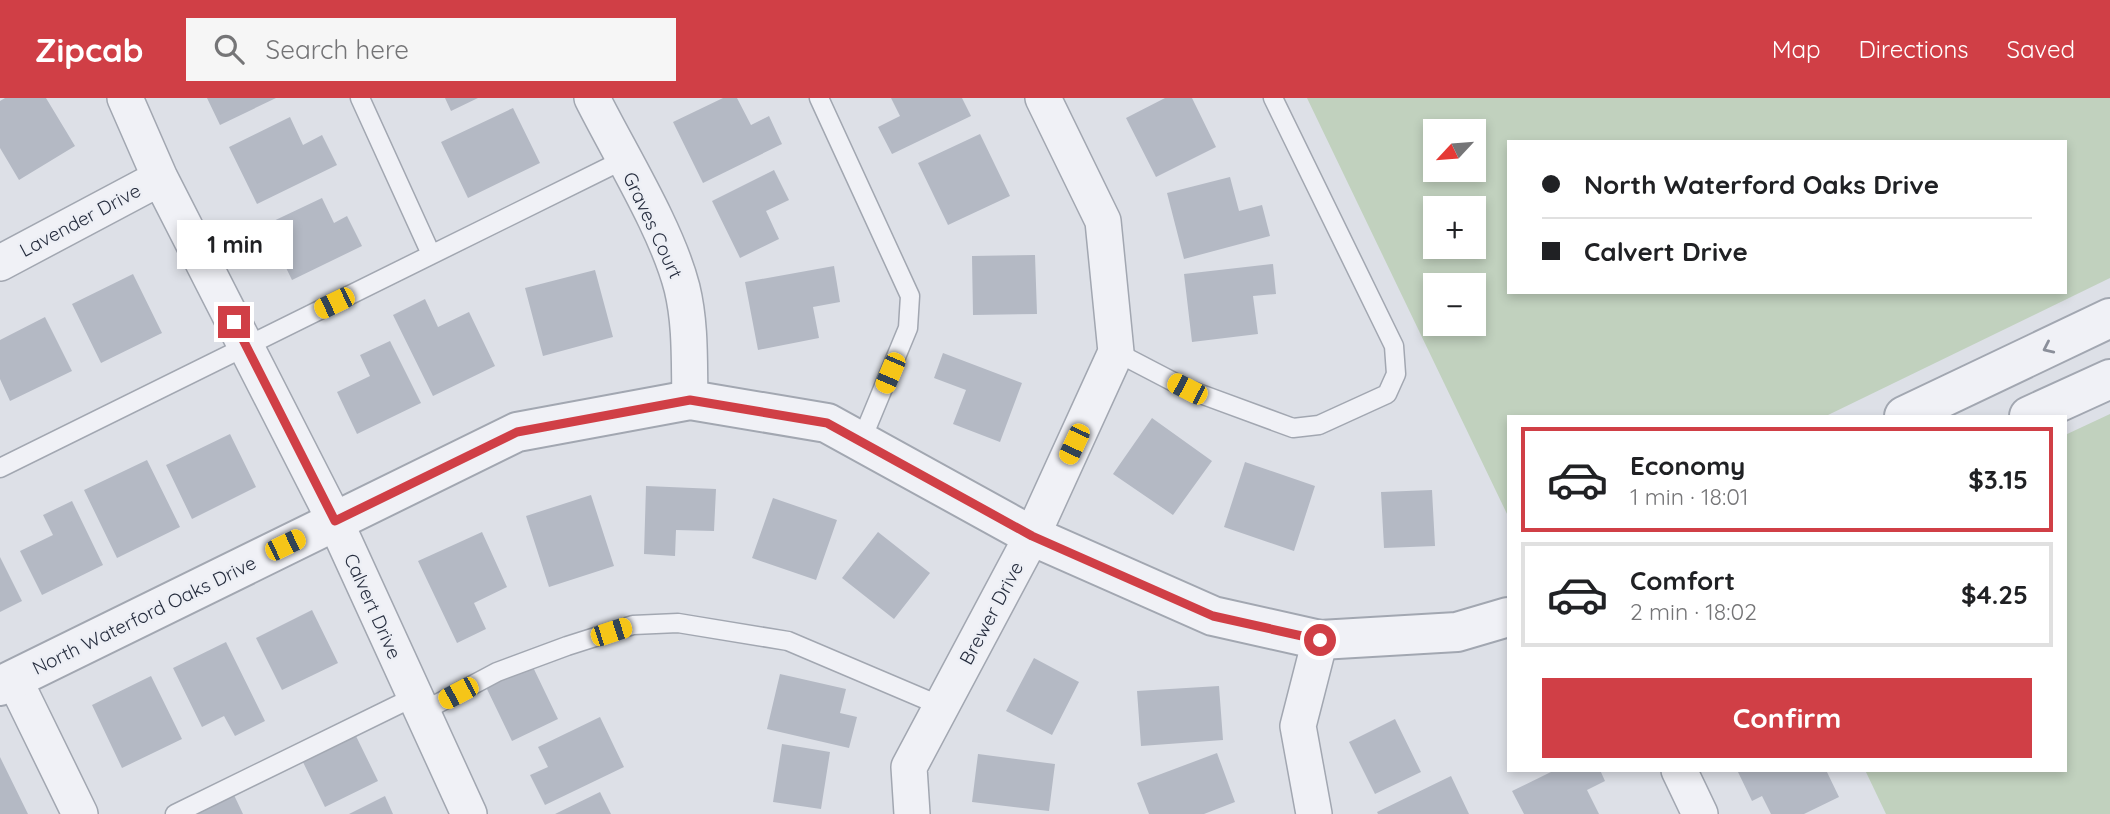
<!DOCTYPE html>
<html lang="en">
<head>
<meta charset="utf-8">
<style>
	body { margin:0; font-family:Quicksand,sans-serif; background:#f6f6f6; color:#202124; height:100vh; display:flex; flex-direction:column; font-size:26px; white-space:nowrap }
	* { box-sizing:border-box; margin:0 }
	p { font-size:23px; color:#757577 }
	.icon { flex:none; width:38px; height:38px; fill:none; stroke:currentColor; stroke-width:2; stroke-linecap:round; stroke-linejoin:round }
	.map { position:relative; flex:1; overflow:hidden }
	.sheet { position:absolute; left:1507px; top:317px; width:560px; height:357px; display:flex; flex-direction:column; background:#fff; border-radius:0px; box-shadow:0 4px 10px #0003 }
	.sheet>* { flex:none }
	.guide { position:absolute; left:1507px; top:42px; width:560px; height:154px; border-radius:0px; box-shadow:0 4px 10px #0003; display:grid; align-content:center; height:154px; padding:0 35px; background:#fff }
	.needle { width:46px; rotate:244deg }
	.tools { position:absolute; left:1423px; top:21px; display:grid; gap:14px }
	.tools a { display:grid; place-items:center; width:63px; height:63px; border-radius:0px; background:#fff; box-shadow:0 4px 10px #0003; font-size:35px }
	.end { position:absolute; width:32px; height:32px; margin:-16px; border:9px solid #d03f46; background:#fff; box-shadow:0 0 0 4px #fff }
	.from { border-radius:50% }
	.bubble { position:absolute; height:49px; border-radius:0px; background:#fff; box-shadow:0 4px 10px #0003; font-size:23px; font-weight:800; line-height:49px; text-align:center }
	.car { position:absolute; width:21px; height:42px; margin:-21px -10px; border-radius:9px; box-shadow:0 0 5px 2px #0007; background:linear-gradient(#f5c518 24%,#345 0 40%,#f5c518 0 76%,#345 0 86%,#f5c518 0) }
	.guide b { display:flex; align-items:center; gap:24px; height:66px; font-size:26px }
	.guide b+b { border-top:2px solid #e0e0e0 }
	.guide i { width:18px; height:18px; background:#202124 }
	ul { padding:12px 0 0; list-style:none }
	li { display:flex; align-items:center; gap:21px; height:105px; margin:0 14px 10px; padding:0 21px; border:4px solid #e0e0e0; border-radius:0px }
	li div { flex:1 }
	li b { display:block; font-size:26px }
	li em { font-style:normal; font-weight:800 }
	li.active { border-color:#d03f46 }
	li>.icon { width:63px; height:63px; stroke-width:1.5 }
	.cta { display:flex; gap:14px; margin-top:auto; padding:14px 35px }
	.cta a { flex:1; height:80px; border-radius:0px; background:#d03f46; color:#fff; font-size:28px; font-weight:800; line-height:80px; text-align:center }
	header { display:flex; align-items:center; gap:42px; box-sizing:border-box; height:98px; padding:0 35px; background:#d03f46; color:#fff }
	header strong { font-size:33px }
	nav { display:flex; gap:38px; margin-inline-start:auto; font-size:24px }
	.search { width:490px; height:63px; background:#f6f6f6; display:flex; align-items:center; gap:18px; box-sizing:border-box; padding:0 24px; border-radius:0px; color:#757577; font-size:26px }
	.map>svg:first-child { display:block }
	.green { fill:#c1d1be; fill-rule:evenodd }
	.building { fill:#b4b9c4 }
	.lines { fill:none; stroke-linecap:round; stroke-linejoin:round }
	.service-casing { stroke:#a2a7b1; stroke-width:21 }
	.minor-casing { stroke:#a2a7b1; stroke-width:38 }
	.tertiary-casing { stroke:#a2a7b1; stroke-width:42 }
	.service { stroke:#f0f1f6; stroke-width:18 }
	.minor { stroke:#f0f1f6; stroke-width:35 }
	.tertiary { stroke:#f0f1f6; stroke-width:38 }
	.oneway { stroke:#8b8f9a }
	.route { stroke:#d03f46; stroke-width:9 }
	.labels { text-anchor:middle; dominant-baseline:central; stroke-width:5; stroke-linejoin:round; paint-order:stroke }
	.street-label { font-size:19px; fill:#262d3e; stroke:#edeff5 }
</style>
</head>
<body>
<header>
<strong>Zipcab</strong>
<div class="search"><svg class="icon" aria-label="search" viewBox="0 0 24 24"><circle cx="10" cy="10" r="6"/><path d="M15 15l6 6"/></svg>Search here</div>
<nav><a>Map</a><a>Directions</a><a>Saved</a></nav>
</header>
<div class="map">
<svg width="2110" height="716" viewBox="0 0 2110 716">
	<rect width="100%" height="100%" fill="#dde0e7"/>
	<!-- green -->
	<path class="green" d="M 1307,0 L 2110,0 L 2110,180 L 1826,318 L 1508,318 L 1508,418 ZM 1435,33 L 1474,33 L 1474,72 L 1435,72 ZM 1508,44 L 2065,44 L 2065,194 L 1508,194 ZM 1435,110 L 1474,110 L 1474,149 L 1435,149 ZM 1435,187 L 1474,187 L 1474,226 L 1435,226 Z
		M 2110,316 L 2110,716 L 1886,716 L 1865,672 L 2065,672 L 2065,337 Z"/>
	<!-- building -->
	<path class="building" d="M 5,0 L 46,0 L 75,48 L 19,82 L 0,50 L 0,3 Z
		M 207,0 L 276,0 L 220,27 Z
		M 445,0 L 478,0 L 451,13 Z
		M 723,0 L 737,0 L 751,27 L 769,18 L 782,46 L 703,85 L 673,24 Z
		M 891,0 L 962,0 L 971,18 L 892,56 L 878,29 L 900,18 Z
		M 1165,0 L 1192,0 L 1216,49 L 1156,79 L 1126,20 Z
		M 513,10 L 540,65 L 468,100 L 441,44 Z
		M 290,19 L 303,47 L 322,37 L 337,67 L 257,106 L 229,49 Z
		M 980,36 L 1010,98 L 948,127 L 918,65 Z
		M 774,72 L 789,102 L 766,113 L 779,141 L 740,160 L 712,103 Z
		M 1230,79 L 1239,113 L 1262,107 L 1270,138 L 1184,161 L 1167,95 Z
		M 322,100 L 334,125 L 347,118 L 362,148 L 292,182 L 265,127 Z
		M 1035,157 L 1037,216 L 973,217 L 972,158 Z
		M 1273,166 L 1276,196 L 1253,198 L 1258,236 L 1192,244 L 1184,176 Z
		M 834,168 L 840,204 L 813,209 L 819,240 L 758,252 L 745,184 Z
		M 595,172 L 613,239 L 543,258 L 525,190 Z
		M 133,176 L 162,235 L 101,265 L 72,206 Z
		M 425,201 L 438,229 L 469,214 L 495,268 L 433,298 L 393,217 Z
		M 45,219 L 72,273 L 10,303 L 0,281 L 0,242 Z
		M 390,243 L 421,305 L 357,336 L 337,294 L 370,278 L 360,257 Z
		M 943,255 L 1022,285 L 1000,344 L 953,326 L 966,292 L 934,280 Z
		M 1152,320 L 1212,363 L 1173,417 L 1113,376 Z
		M 230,336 L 256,389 L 192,421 L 166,367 Z
		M 147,362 L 180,429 L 117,460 L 84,392 Z
		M 1245,364 L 1315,388 L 1294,453 L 1224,429 Z
		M 646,388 L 716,391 L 714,433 L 676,432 L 675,458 L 644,456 Z
		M 1432,392 L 1435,448 L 1384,450 L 1381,394 Z
		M 591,397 L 614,468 L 549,489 L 526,418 Z
		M 773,400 L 837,422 L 816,482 L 752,460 Z
		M 72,403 L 103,467 L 42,497 L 20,453 L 53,437 L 43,417 Z
		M 482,434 L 507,489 L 474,505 L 486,531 L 457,545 L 418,463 Z
		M 878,434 L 930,475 L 894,521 L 842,480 Z
		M 0,459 L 22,503 L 0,514 Z
		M 312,512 L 338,565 L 282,592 L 256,540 Z
		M 226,544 L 265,623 L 235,638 L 224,618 L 202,629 L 173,570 Z
		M 1034,560 L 1079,584 L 1052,637 L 1006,613 Z
		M 532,567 L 558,621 L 512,643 L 486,589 Z
		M 780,576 L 846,591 L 840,615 L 857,619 L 849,650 L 767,631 Z
		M 151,578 L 182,641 L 122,670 L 92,607 Z
		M 1219,588 L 1223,642 L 1141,648 L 1137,593 Z
		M 600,619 L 624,669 L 545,707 L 530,677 L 548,669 L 538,649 Z
		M 1395,621 L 1421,674 L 1375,696 L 1349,644 Z
		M 354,634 L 378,683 L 325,709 L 301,660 Z
		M 782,646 L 830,654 L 821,711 L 773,704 Z
		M 1217,655 L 1235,704 L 1204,716 L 1149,716 L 1137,685 Z
		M 978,656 L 1055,666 L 1049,713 L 972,704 Z
		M 0,659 L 28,716 L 0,716 Z
		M 1555,672 L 1600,672 L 1605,683 L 1587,692 L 1599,716 L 1524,716 L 1512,693 Z
		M 1743,672 L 1826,672 L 1839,699 L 1804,716 L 1771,716 L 1762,698 L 1752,703 L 1738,674 Z
		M 1451,678 L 1469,716 L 1378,716 L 1377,714 Z
		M 600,694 L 611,716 L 555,716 Z
		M 234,697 L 243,716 L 195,716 Z
		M 385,698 L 393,716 L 349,716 Z"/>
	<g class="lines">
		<defs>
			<path id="service" d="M 360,0 L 431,156
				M 819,0 L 910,198 L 908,230 L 862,341
				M 1116,254 L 1187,291 L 1293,330 L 1319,327 L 1387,296 L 1396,276 L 1394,248 L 1273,0
				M 0,370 L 623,62
				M 420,615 L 497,574 L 567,548 L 633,527 L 678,525 L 788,543 L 941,608
				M 175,716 L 414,599"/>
			<path id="minor" d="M 125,0 L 160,80 L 335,423 L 469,716
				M 592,0 C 620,56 667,131 682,190 C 691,227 689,265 690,302
				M 0,165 L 160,80
				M 14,581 L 80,716
				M 1679,672 L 1700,716
				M 912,716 L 909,669 L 1032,438 L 1116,254 L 1103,123 L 1043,0
				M 1314,716 L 1298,628 L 1320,542"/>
			<path id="tertiary" d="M 1904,318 L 2110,220
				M 2029,318 L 2110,281
				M 0,588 L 517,334 L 690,302 L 827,325 L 1032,438 L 1213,518 L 1320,542 L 1457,534 L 1508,519"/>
		</defs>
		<!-- service casing -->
		<use href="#service" class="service-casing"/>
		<!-- minor casing -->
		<use href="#minor" class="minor-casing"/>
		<!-- tertiary casing -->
		<use href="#tertiary" class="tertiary-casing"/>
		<!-- service -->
		<use href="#service" class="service"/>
		<!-- minor -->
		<use href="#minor" class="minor"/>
		<!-- tertiary -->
		<use href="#tertiary" class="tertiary"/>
	</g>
	<!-- one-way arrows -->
	<defs><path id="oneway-chevron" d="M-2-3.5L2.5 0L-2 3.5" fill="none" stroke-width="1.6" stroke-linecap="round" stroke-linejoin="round" transform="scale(1.75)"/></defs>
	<use class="oneway" href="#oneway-chevron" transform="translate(2048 250) rotate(155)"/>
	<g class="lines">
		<!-- route -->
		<path class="route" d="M 234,224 L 335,423 L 517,334 L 690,302 L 827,325 L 1032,438 L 1213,518 L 1320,542"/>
	</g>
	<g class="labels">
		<!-- street labels -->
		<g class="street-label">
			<text transform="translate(80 122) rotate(-28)">Lavender Drive</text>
			<text transform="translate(653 127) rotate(65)">Graves Court</text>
			<text transform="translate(373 508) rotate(66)">Calvert Drive</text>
			<text transform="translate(991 515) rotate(-62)">Brewer Drive</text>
			<text transform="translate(144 517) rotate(-26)">North Waterford Oaks Drive</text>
		</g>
	</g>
</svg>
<div class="tools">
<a><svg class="needle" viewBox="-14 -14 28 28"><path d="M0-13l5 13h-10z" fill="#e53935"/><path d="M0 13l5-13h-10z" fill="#757577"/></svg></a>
<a>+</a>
<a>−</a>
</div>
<i class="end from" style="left:1320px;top:542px"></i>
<i class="end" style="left:234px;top:224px"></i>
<div class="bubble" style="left:177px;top:122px;width:116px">1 min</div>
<i class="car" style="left:334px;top:205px;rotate:244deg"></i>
<i class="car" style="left:890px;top:275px;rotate:203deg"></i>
<i class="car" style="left:1187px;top:291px;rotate:297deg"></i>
<i class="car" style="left:1074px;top:346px;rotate:205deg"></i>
<i class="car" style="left:285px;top:447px;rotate:64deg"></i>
<i class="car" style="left:611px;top:534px;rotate:72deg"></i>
<i class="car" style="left:458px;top:595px;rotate:242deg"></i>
<div class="guide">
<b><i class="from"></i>North Waterford Oaks Drive</b>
<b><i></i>Calvert Drive</b>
</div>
<section class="sheet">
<ul>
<li class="active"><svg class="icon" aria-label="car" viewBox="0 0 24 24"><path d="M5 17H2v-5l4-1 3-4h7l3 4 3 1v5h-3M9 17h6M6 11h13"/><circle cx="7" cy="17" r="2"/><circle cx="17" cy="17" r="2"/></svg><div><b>Economy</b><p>1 min · 18:01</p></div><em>$3.15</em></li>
<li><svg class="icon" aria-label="car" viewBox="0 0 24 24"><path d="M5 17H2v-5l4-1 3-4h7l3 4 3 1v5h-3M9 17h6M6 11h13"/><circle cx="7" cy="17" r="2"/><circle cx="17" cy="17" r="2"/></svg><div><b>Comfort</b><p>2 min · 18:02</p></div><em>$4.25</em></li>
</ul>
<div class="cta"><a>Confirm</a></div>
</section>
</div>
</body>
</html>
